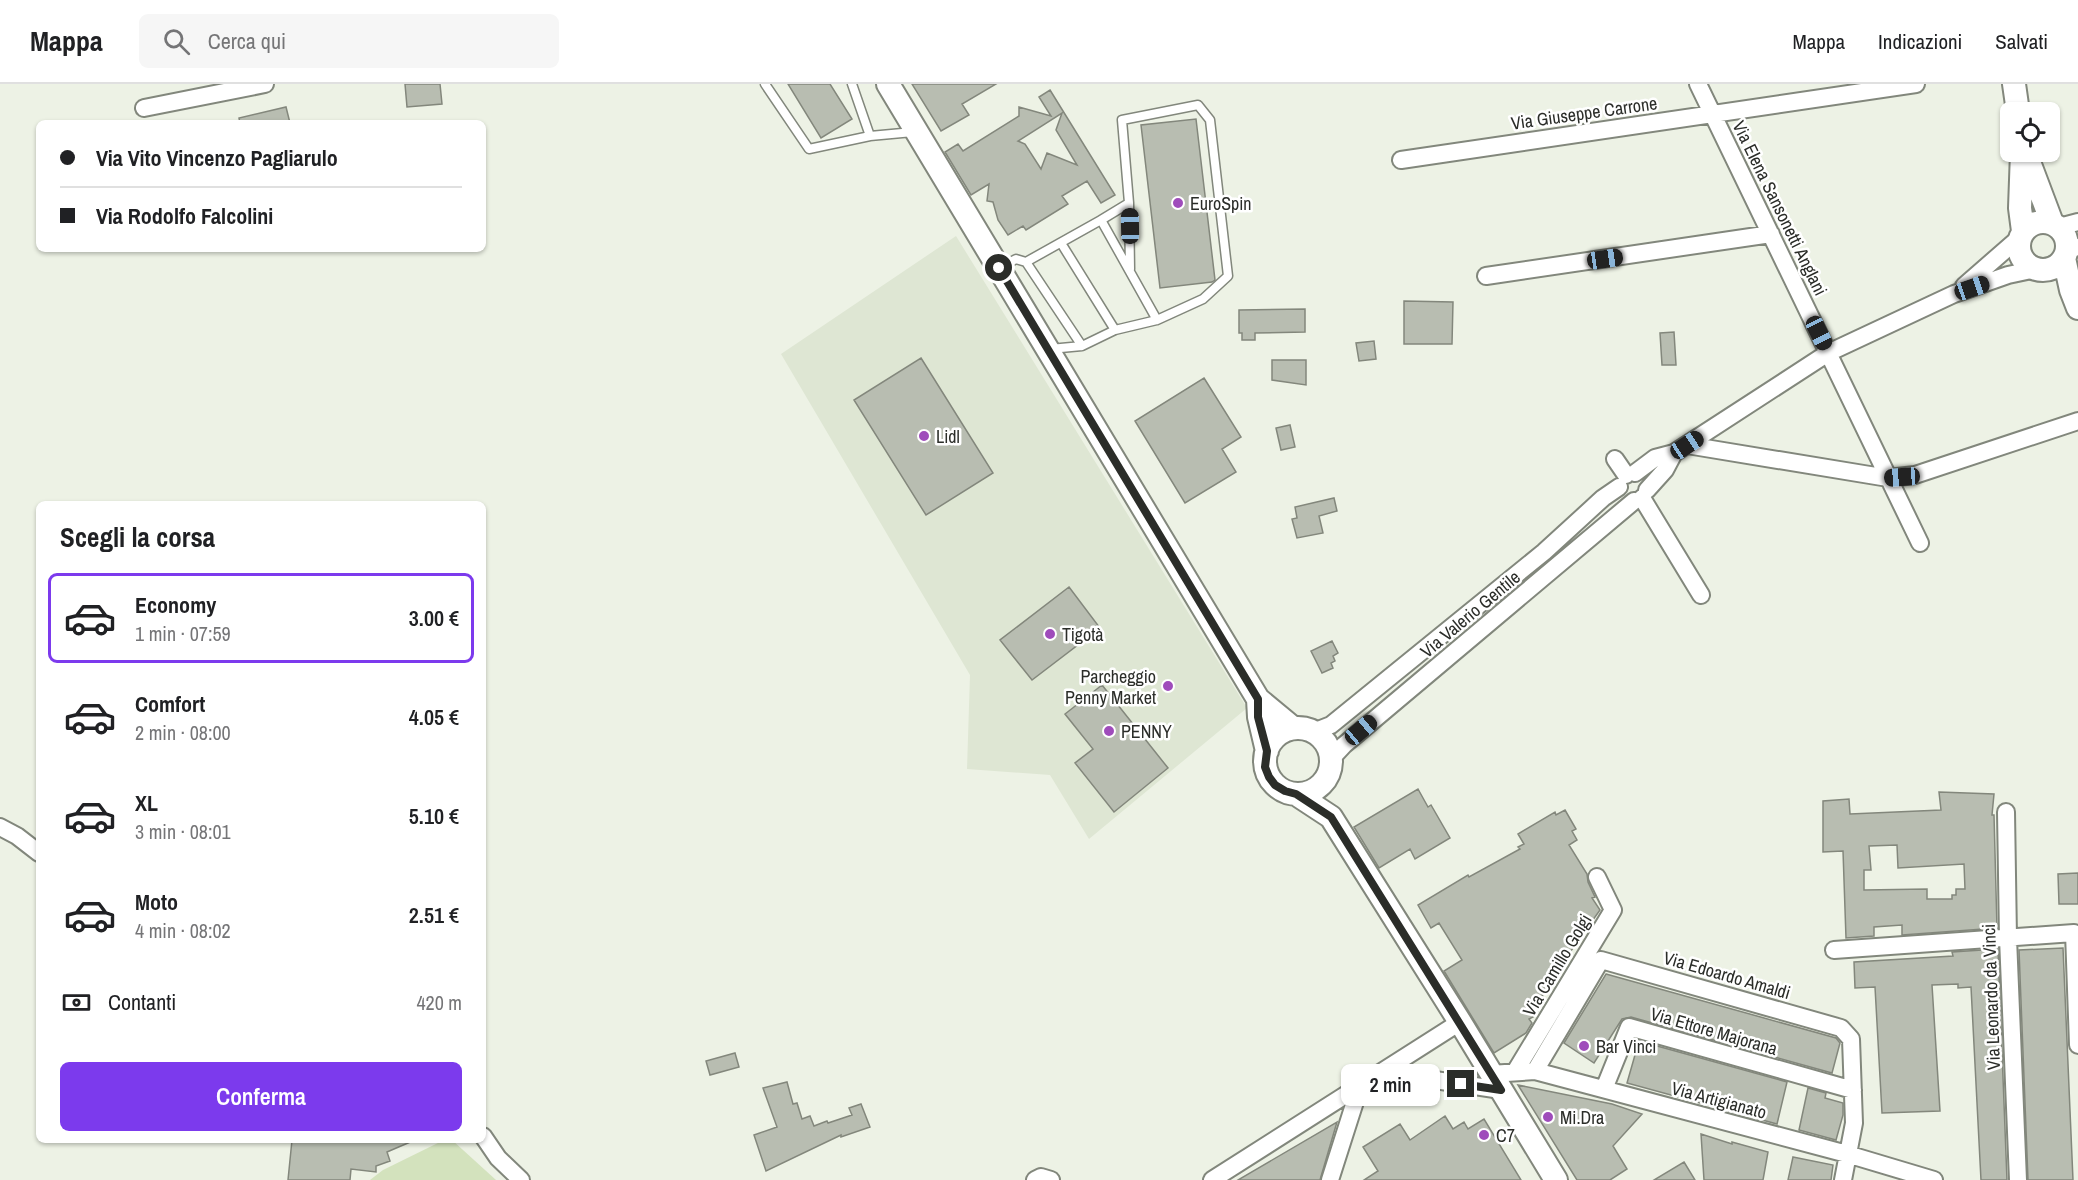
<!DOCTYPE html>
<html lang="it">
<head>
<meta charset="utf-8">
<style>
	body { margin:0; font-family:"Archivo Narrow",sans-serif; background:#f6f6f6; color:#202124; height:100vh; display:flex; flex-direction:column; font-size:22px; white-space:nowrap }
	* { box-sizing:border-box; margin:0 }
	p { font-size:20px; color:#757577 }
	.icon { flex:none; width:33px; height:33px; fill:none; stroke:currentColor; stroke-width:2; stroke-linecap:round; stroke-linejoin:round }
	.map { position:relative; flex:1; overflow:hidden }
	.sheet { position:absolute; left:36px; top:417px; width:450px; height:642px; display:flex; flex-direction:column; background:#fff; border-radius:9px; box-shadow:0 2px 4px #0004 }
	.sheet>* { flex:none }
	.top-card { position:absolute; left:36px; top:36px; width:450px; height:132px; border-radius:9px; box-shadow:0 2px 4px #0004; display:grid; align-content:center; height:132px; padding:0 24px; background:#fff }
	.fabs { position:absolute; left:2000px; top:18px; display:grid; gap:12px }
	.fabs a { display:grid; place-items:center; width:60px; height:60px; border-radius:9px; background:#fff; box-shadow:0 2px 4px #0004; font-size:30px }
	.end { position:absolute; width:27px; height:27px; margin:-14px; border:8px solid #2b2d29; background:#fff; box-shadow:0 0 0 3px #fff }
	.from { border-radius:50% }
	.bubble { position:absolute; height:42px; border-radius:9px; background:#fff; box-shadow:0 2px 4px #0004; font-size:20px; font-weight:600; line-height:42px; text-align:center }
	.car { position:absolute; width:18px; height:36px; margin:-18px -9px; border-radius:8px; box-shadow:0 0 4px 2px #0007; background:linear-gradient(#222 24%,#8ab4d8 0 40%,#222 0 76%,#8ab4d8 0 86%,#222 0) }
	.top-card b { display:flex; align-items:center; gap:21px; height:57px; font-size:22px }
	.top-card b+b { border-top:2px solid #e0e0e0 }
	.top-card i { width:15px; height:15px; background:#202124 }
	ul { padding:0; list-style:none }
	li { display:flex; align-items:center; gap:18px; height:90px; margin:0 12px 9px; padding:0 12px; border:3px solid transparent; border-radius:9px }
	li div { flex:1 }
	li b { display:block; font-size:22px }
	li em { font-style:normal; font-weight:600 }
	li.current { border-color:#7c3aed }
	li>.icon { width:54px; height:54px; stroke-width:1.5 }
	h2 { padding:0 24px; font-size:27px; line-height:72px }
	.pay { display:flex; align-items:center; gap:15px; height:66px; padding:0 24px; font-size:22px }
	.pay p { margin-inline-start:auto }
	.primary-button { display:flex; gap:12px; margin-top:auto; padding:12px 24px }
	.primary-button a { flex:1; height:69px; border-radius:9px; background:#7c3aed; color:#fff; font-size:24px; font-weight:600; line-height:69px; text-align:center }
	header { display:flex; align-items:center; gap:36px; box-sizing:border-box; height:84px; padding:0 30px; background:#fff; border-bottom:2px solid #e0e0e0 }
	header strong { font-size:28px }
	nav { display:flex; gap:33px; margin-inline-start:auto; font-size:21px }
	.search { width:420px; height:54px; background:#f6f6f6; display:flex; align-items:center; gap:15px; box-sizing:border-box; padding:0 21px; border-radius:9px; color:#757577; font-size:22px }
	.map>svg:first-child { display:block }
	.built { fill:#dee6d3 }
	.green { fill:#d3e2bd }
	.building { fill:#b8bdb1; stroke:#83877c; stroke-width:1.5; fill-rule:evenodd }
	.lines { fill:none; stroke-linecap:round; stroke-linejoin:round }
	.lane-casing { stroke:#82877c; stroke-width:11 }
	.street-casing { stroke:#82877c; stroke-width:20 }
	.secondary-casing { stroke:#82877c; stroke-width:26 }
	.lane { stroke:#fff; stroke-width:8 }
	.street { stroke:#fff; stroke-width:16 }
	.secondary { stroke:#fff; stroke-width:22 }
	.route { stroke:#2b2d29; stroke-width:8 }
	.poi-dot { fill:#9f4cbb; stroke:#fff; stroke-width:2 }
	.labels { text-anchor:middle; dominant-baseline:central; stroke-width:5; stroke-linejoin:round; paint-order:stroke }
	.street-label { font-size:18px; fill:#2b2d29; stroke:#fff }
	.poi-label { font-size:18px; fill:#2b2d29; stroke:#fff; text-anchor:start }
</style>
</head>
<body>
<header>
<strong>Mappa</strong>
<div class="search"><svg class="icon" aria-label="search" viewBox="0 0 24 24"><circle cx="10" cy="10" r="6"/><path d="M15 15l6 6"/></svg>Cerca qui</div>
<nav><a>Mappa</a><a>Indicazioni</a><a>Salvati</a></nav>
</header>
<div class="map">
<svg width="2078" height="1096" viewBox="0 0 2078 1096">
	<rect width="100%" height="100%" fill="#edf2e5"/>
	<!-- built -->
	<path class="built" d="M 956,152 L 1247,624 L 1089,755 L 1050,691 L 967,685 L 970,591 L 781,270 Z"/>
	<!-- green -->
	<path class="green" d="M 444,1056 L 452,1056 L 496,1096 L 370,1096 L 383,1086 Z"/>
	<!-- building -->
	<path class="building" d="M 405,0 L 440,0 L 442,20 L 407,23 Z
		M 788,0 L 830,0 L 852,35 L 821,54 Z
		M 912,0 L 996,0 L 962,20 L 969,31 L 941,47 Z
		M 1050,6 L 1115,111 L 1101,119 L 1087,97 L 1062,112 L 1068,120 L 1026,146 L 1023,142 L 1008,151 L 998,136 L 993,118 L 987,117 L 989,100 L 971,111 L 945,68 L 958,60 L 963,67 L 1019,32 L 1019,23 L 1051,32 L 1039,13 ZM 1062,29 L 1056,46 L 1077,81 L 1047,69 L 1041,85 L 1025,60 L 1018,57 Z
		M 286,23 L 290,39 L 240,39 L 239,34 Z
		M 1196,35 L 1215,196 L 1212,198 L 1160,204 L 1141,41 Z
		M 1404,217 L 1453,218 L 1452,260 L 1404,260 Z
		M 1305,225 L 1305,248 L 1255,249 L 1255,256 L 1242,256 L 1242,249 L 1239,249 L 1239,226 Z
		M 1674,248 L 1676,281 L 1662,281 L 1660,249 Z
		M 1374,257 L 1376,275 L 1359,277 L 1356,259 Z
		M 921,274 L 993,389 L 926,431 L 854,316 Z
		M 1272,276 L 1306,276 L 1306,301 L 1272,296 Z
		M 1204,294 L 1241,353 L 1222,365 L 1236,388 L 1185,419 L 1135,337 Z
		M 1290,341 L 1295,363 L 1281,366 L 1276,344 Z
		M 1334,414 L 1337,427 L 1319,432 L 1323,449 L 1297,454 L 1292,435 L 1297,434 L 1295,423 Z
		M 1069,503 L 1100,544 L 1032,596 L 1000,556 Z
		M 1332,557 L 1338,569 L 1333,572 L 1335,577 L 1331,579 L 1333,584 L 1322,589 L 1311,567 Z
		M 1102,601 L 1168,684 L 1114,728 L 1075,679 L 1093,665 L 1065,630 Z
		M 1418,705 L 1428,723 L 1431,721 L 1450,754 L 1415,775 L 1410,765 L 1379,784 L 1354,743 Z
		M 1939,708 L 1994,710 L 1992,731 L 1994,731 L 1997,844 L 1902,851 L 1902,841 L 1874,843 L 1874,852 L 1846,854 L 1843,767 L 1823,768 L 1823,717 L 1849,715 L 1850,730 L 1941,726 ZM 1897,761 L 1898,784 L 1964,780 L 1965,805 L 1956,805 L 1956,811 L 1952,811 L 1952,815 L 1927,815 L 1927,805 L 1864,806 L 1864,786 L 1871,786 L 1869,762 Z
		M 1565,726 L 1576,745 L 1572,747 L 1577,756 L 1569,761 L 1587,790 L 1588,798 L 1595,813 L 1592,814 L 1600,826 L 1541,909 L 1544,914 L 1528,924 L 1533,933 L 1529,935 L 1532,939 L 1526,949 L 1494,969 L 1444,887 L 1462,876 L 1439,839 L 1431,844 L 1418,821 L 1468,791 L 1469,793 L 1520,765 L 1518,763 L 1524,760 L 1518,750 L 1555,728 L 1556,731 Z
		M 2078,789 L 2078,820 L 2059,820 L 2058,790 Z
		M 2063,864 L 2073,1096 L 2028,1096 L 2019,866 Z
		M 1998,865 L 2007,1096 L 1981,1096 L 1971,903 L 1958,904 L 1958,900 L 1932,901 L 1940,1027 L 1882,1029 L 1875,903 L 1855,904 L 1854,878 L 1953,872 L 1952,868 Z
		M 1606,890 L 1836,954 L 1840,959 L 1832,989 L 1631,933 L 1622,935 L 1594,979 L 1564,959 Z
		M 1639,957 L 1787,998 L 1777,1040 L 1627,999 Z
		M 735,969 L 739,983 L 710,991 L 706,977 Z
		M 787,998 L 793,1020 L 797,1019 L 802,1035 L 810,1032 L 814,1042 L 827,1037 L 828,1039 L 852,1031 L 849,1024 L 861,1020 L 870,1043 L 841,1053 L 841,1051 L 766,1087 L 754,1051 L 777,1043 L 763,1004 Z
		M 1518,1001 L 1612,1020 L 1642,1030 L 1613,1062 L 1627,1085 L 1610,1096 L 1577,1096 Z
		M 1808,1004 L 1826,1009 L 1825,1014 L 1843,1019 L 1843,1031 L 1836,1056 L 1799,1046 Z
		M 1445,1032 L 1453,1045 L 1464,1038 L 1468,1045 L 1484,1035 L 1521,1096 L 1364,1096 L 1378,1087 L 1363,1063 L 1400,1040 L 1410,1056 Z
		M 1337,1038 L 1320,1096 L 1238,1096 Z
		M 1701,1050 L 1732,1060 L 1732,1058 L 1768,1068 L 1763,1096 L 1704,1096 Z
		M 292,1056 L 415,1056 L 387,1068 L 390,1077 L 376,1082 L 376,1088 L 351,1085 L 350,1096 L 288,1096 Z
		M 1793,1073 L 1833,1081 L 1831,1096 L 1788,1096 Z
		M 1684,1078 L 1695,1096 L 1654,1096 Z"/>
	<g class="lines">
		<defs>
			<path id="lane" d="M 765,0 L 809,65 L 870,52 L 913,48
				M 852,0 L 870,52
				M 1129,119 L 1130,185
				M 1101,136 L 1129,119 L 1122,36 L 1198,21 L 1210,36 L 1228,192 L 1203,215 L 1157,236
				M 1061,159 L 1115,246
				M 999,184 L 1016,175 L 1026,178
				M 1050,265 L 1082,262 L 1115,246 L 1157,236 L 1101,136 L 1026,178 L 1082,262"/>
			<path id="street" d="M 1698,0 L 1920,459
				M 144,24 L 265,0
				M 1401,76 L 1916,0
				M 2059,143 L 2078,138
				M 2067,166 L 2078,163
				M 1486,192 L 1771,150
				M 1964,202 L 2019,154
				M 1687,361 L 1888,394 L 1915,391 L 2078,337
				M 1674,369 L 1828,269 L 1954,210 L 2008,191 L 2036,185
				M 1615,375 L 1626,391
				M 1635,389 L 1655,374 L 1674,369 L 1665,386 L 1647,406
				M 1642,414 L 1701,511
				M 1313,648 L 1331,641 L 1544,468 L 1603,414 L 1619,403
				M 1331,675 L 1344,661 L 1634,417
				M 2006,728 L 2008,854 L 2018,1096
				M 0,743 L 17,752 L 39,769
				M 1834,866 L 2074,849 L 2078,961
				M 1535,987 L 1601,876 L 1841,944 L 1851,955 L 1854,1039 L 1843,1096
				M 1382,988 L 1501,1006
				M 1515,988 L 1613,826 L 1597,793
				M 1491,990 L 1535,987 L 1847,1070 L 1934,1096
				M 1604,1005 L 1629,943 L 1853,1006
				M 483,1052 L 498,1074 L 521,1096
				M 1035,1096 L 1041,1093 L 1051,1096
				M 1212,1096 L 1460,938
				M 1330,1096 L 1360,1002"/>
			<path id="secondary" d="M 888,0 L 1258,615
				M 2014,0 L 2018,28
				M 2022,68 L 2020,124 L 2023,147
				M 2026,70 L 2052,139
				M2019 162a24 24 0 1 1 48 0a24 24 0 1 1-48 0Z
				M 2064,174 L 2071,206 L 2078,224
				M1265 677a33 33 0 1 1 66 0a33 33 0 1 1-66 0Z
				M 1267,667 L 1259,633 L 1258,615 L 1293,644
				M 1296,710 L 1331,733 L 1460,938 L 1556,1096"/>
		</defs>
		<!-- lane casing -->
		<use href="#lane" class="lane-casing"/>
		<!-- street casing -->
		<use href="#street" class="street-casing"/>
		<!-- secondary casing -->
		<use href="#secondary" class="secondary-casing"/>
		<!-- lane -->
		<use href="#lane" class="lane"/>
		<!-- street -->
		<use href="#street" class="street"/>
		<!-- secondary -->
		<use href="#secondary" class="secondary"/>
	</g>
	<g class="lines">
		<!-- route -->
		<path class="route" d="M 999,184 L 1258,615 L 1258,633 L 1267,667 L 1265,683 L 1269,693 L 1275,701 L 1285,707 L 1296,710 L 1331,733 L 1501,1006 L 1461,1000"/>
	</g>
	<!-- markers -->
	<g class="poi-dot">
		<circle cx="1178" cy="119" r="6"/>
		<circle cx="924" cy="352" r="6"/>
		<circle cx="1050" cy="550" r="6"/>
		<circle cx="1168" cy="602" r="6"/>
		<circle cx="1109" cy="647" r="6"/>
		<circle cx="1584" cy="962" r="6"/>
		<circle cx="1548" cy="1033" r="6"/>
		<circle cx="1484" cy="1051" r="6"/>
	</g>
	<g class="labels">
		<!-- street labels -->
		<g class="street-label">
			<text transform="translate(1584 29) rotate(-8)">Via Giuseppe Carrone</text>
			<text transform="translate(1780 124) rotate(64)">Via Elena Sansonetti Anglani</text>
			<text transform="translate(1470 530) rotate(-40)">Via Valerio Gentile</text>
			<text transform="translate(1557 881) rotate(-59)">Via Camillo Golgi</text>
			<text transform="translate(1727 891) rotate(16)">Via Edoardo Amaldi</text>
			<text transform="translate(1991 913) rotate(-92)">Via Leonardo da Vinci</text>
			<text transform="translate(1714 947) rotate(16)">Via Ettore Majorana</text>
			<text transform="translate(1719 1016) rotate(15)">Via Artigianato</text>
		</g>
		<!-- poi labels -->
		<g class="poi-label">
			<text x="1190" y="119">EuroSpin</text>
			<text x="936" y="352">Lidl</text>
			<text x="1062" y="550">Tigotà</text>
			<text x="1156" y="592" text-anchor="end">Parcheggio<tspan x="1156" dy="21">Penny Market</tspan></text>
			<text x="1121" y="647">PENNY</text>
			<text x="1596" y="962">Bar Vinci</text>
			<text x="1560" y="1033">Mi.Dra</text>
			<text x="1496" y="1051">C7</text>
		</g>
	</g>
</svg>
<div class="fabs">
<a><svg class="icon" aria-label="locate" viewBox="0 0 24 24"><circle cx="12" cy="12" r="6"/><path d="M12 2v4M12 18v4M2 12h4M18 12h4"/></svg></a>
</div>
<i class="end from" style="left:999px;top:184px"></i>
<i class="end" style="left:1461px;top:1000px"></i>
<div class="bubble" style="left:1341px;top:980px;width:99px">2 min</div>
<i class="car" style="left:1130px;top:142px;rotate:359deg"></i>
<i class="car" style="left:1605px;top:175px;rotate:82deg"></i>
<i class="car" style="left:1972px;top:204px;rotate:71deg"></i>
<i class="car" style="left:1819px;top:249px;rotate:154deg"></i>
<i class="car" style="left:1687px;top:361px;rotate:57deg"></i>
<i class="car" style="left:1902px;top:393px;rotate:266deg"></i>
<i class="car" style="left:1361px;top:646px;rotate:50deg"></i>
<div class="top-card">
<b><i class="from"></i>Via Vito Vincenzo Pagliarulo</b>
<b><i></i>Via Rodolfo Falcolini</b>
</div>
<section class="sheet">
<h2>Scegli la corsa</h2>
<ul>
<li class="current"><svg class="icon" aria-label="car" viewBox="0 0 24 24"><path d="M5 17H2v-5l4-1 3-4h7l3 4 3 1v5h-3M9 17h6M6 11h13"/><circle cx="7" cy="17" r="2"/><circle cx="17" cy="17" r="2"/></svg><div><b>Economy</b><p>1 min · 07:59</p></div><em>3.00 €</em></li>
<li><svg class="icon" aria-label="car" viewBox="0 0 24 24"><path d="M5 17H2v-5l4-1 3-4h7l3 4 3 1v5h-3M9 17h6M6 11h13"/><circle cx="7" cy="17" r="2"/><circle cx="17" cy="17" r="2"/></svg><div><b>Comfort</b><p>2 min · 08:00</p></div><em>4.05 €</em></li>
<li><svg class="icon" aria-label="car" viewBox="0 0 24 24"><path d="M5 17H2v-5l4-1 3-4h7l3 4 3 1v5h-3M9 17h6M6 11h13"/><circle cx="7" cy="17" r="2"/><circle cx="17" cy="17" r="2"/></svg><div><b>XL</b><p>3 min · 08:01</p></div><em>5.10 €</em></li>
<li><svg class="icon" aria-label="car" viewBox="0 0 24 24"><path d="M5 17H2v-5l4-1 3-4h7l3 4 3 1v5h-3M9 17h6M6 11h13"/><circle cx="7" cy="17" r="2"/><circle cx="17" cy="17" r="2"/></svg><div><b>Moto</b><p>4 min · 08:02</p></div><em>2.51 €</em></li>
</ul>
<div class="pay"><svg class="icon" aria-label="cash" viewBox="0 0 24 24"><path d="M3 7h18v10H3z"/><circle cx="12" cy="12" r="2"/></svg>Contanti<p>420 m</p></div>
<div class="primary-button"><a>Conferma</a></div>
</section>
</div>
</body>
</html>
